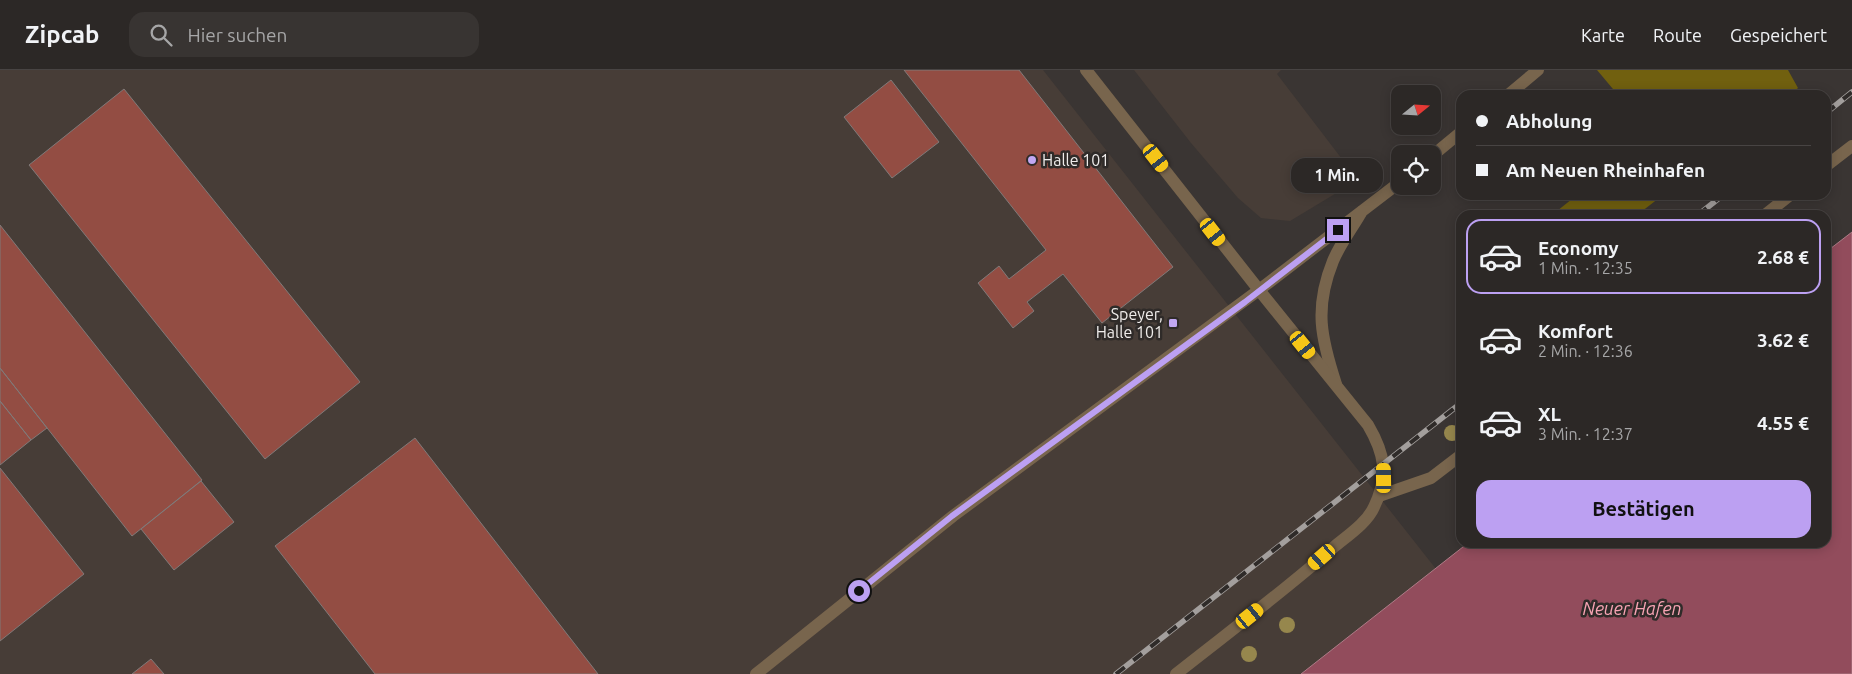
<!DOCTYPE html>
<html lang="de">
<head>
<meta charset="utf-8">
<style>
	body { margin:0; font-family:Ubuntu,sans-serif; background:#383432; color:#f1f3f6; height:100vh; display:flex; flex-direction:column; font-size:19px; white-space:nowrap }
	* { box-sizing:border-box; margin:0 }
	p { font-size:16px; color:#a6a6a7 }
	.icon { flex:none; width:28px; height:28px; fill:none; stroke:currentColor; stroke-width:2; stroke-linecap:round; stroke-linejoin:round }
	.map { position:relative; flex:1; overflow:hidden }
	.drawer { position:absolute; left:1456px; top:140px; width:375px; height:338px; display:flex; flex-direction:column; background:#2c2826; border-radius:15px; box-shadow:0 2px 12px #0003,0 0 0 1px #484443 }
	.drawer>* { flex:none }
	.top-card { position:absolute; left:1456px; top:20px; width:375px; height:110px; border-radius:15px; box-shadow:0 2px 12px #0003,0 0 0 1px #484443; display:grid; align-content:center; height:110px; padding:0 20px; background:#2c2826 }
	.needle { width:32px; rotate:72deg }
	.buttons { position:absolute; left:1391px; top:15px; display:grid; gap:10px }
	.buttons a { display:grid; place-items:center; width:50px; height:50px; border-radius:10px; background:#2c2826; box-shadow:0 2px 12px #0003,0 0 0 1px #484443; font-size:25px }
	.end { position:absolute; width:22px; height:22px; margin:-11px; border:6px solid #bca0f2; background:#111; box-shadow:0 0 0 2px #111 }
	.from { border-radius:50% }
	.bubble { position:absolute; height:35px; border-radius:15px; background:#2c2826; box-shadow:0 2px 12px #0003,0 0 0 1px #484443; font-size:16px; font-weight:700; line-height:35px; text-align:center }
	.car { position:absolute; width:15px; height:30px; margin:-15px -8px; border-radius:6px; box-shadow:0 0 4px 1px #0007; background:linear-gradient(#f5c518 24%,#345 0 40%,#f5c518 0 76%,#345 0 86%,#f5c518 0) }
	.top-card b { display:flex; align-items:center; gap:18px; height:48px; font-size:19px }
	.top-card b+b { border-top:1px solid #484443 }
	.top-card i { width:12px; height:12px; background:#f1f3f6 }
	ul { padding:9px 0 0; list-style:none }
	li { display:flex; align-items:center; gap:15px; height:75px; margin:0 10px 8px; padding:0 10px; border:2px solid transparent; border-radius:15px }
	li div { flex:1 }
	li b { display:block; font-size:19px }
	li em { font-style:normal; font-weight:700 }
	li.current { border-color:#bca0f2 }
	li>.icon { width:45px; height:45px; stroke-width:1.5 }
	.button { display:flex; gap:10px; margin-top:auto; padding:10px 20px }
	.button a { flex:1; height:58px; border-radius:15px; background:#bca0f2; color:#111; font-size:20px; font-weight:700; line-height:58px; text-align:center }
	header { display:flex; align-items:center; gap:30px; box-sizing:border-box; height:70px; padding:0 25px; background:#2c2826; border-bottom:1px solid #484443 }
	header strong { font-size:24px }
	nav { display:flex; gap:28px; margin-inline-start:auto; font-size:18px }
	.search { width:350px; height:45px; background:#383432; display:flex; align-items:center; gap:12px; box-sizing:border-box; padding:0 18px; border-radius:15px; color:#a6a6a7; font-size:19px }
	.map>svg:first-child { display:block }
	.built { fill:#473d37 }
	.forest { fill:#71600f }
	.water { fill:#924c5c; stroke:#ae7c87 }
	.building { fill:#934d43; stroke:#807a79 }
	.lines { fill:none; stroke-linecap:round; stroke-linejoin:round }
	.service { stroke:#78654d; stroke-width:12 }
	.minor { stroke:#78654d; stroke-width:12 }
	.tertiary { stroke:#78654d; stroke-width:12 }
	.rail-casing { stroke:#a39f9d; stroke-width:5.5 }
	.rail { stroke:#2f2b29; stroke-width:4; stroke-dasharray:11; stroke-linecap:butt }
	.tree { fill:#96874d }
	.route { stroke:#bca0f2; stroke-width:6 }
	.poi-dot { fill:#c2a8f3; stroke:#2f2b29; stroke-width:2 }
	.labels { text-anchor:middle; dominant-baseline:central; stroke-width:5; stroke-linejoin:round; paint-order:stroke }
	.poi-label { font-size:16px; fill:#efecea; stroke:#2f2b29; text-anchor:start }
	.water-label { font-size:18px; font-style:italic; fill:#f7a3b3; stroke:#2f2b29 }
</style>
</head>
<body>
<header>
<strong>Zipcab</strong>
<div class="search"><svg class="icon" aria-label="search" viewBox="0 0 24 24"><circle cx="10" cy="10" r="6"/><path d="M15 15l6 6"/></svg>Hier suchen</div>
<nav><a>Karte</a><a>Route</a><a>Gespeichert</a></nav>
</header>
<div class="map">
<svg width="1852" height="604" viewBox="0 0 1852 604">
	<rect width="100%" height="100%" fill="#3a3533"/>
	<!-- built -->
	<path class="built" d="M 0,0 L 1043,0 L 1436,499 L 1301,604 L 0,604 Z
		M 1134,0 L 1281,0 L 1277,4 L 1358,110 L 1290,151 L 1261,148 L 1238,128 L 1191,73 Z"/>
	<!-- forest -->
	<path class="forest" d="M 1597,0 L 1788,0 L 1798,18 L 1790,25 L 1618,25 Z
		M 1577,125 L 1663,125 L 1637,145 L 1552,145 Z"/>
	<!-- water -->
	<path class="water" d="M 1852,162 L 1852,604 L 1301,604 L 1468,473 L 1826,472 L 1826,182 Z"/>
	<!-- building -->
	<path class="building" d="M 904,0 L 1019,0 L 1173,197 L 1102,253 L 1063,204 L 1027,232 L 1034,241 L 1013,258 L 978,213 L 999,196 L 1009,209 L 1046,180 Z
		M 891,10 L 939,72 L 892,108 L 844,47 Z
		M 124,19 L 360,312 L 265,389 L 29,95 Z
		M 0,155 L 202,410 L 132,466 L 0,298 Z
		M 0,298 L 47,358 L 31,370 L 0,331 Z
		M 0,331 L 31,370 L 0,395 Z
		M 415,368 L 598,604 L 375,604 L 275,476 Z
		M 0,398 L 84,504 L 0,571 Z
		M 201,411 L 234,452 L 174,500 L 141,459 Z
		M 151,589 L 164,604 L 132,604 Z"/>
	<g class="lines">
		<!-- service -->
		<path class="service" d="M 1826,96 L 1852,76
			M 1765,145 L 1790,125
			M 1379,426 L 1431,408 L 1461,385
			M 756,604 L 953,446 L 1259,220"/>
		<!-- minor -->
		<path class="minor" d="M 1508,25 L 1538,0
			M 1432,86 L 1461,62
			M 1259,220 L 1400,112
			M 1336,314 C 1321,268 1314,238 1333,191 C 1340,174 1353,157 1362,141"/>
		<!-- tertiary -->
		<path class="tertiary" d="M 1086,0 L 1259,220 L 1368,355 C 1385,384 1389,406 1374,437 C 1367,453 1347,466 1334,477 C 1283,522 1229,562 1176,604"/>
		<defs>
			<path id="rail" d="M 1826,43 L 1852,22
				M 1698,145 L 1723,125
				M 1116,604 L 1461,333"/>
		</defs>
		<!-- rail casing -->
		<use href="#rail" class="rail-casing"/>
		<!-- rail -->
		<use href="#rail" class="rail"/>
	</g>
	<!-- trees -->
	<g class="tree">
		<circle cx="1452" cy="363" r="8"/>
		<circle cx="1287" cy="555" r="8"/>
		<circle cx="1249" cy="584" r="8"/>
	</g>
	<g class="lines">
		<!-- route -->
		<path class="route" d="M 859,521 L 952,446 L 1245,232 L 1338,160"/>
	</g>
	<!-- markers -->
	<g class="poi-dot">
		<circle cx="1032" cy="90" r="5"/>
		<rect x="1168" y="248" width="10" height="10" rx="2.5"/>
	</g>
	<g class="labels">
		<!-- poi labels -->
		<g class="poi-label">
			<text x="1042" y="90">Halle 101</text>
			<text x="1163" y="244" text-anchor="end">Speyer,<tspan x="1163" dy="18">Halle 101</tspan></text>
		</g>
		<!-- water labels -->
		<g class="water-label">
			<text x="1632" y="538">Neuer Hafen</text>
		</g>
	</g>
</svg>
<div class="buttons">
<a><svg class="needle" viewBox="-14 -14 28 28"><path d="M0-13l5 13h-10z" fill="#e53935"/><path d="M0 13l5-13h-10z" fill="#a6a6a7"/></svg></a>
<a><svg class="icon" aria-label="locate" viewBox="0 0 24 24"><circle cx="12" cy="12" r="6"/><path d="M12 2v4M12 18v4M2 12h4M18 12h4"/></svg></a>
</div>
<i class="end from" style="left:859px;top:521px"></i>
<i class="end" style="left:1338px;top:160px"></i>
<div class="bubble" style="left:1291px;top:88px;width:92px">1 Min.</div>
<i class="car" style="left:1156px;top:88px;rotate:142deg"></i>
<i class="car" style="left:1213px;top:162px;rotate:142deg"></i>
<i class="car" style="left:1303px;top:275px;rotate:141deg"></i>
<i class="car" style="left:1384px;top:408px;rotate:359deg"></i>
<i class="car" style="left:1322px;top:487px;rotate:229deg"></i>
<i class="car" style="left:1250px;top:546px;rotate:51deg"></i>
<div class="top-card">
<b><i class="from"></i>Abholung</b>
<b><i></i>Am Neuen Rheinhafen</b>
</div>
<section class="drawer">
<ul>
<li class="current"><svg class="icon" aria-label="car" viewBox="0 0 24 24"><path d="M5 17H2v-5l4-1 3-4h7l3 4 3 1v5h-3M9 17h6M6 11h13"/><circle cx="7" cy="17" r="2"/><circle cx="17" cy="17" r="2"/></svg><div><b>Economy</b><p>1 Min. · 12:35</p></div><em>2.68 €</em></li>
<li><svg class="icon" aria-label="car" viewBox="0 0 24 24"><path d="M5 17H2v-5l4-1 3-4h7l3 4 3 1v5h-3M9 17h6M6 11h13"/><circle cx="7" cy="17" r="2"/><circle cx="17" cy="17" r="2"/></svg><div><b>Komfort</b><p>2 Min. · 12:36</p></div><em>3.62 €</em></li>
<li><svg class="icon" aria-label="car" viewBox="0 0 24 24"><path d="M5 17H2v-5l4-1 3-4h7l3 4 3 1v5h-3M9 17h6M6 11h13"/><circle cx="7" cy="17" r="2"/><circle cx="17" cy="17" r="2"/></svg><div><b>XL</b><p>3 Min. · 12:37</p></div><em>4.55 €</em></li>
</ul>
<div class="button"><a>Bestätigen</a></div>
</section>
</div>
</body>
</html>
